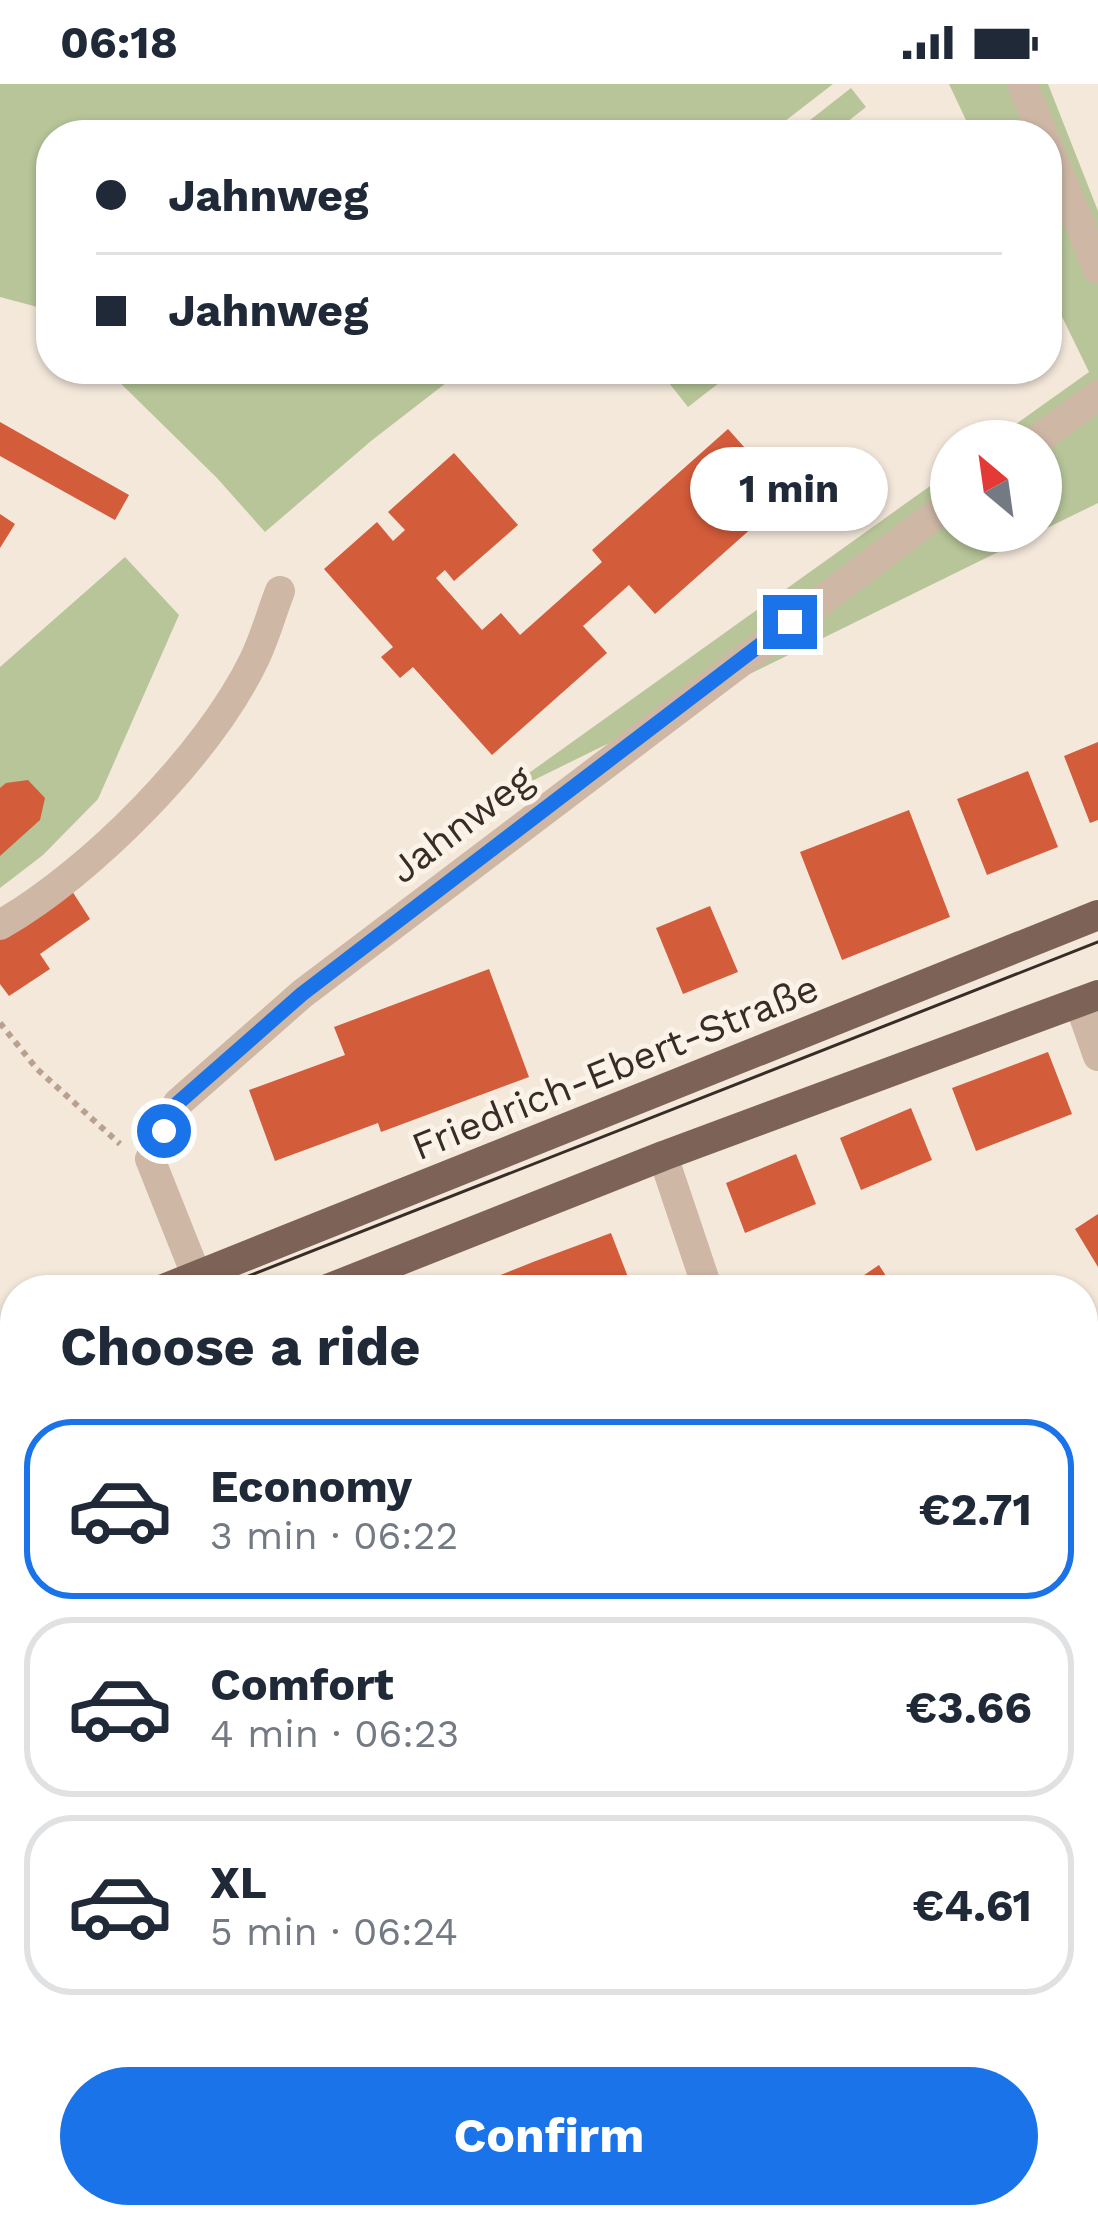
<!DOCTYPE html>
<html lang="en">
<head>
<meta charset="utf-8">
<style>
	body { margin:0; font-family:"Work Sans",sans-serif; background:#f2f2f3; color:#1f2937; height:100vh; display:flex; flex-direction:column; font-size:45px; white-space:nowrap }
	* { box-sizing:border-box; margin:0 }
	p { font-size:39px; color:#747a83 }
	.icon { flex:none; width:66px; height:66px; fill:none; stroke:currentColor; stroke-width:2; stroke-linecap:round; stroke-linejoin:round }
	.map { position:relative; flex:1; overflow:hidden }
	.side { position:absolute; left:0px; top:1191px; width:1098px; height:954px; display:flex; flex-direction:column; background:#fff; border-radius:48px 48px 0 0; box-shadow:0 3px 9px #0004 }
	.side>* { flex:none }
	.top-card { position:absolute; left:36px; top:36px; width:1026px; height:264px; border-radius:48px; box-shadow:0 3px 9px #0004; display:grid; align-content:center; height:264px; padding:0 60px; background:#fff }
	.needle { width:78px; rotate:331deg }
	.fabs { position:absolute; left:930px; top:336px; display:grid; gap:24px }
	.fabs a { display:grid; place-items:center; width:132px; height:132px; border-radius:50%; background:#fff; box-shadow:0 3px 9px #0004; font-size:60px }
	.end { position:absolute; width:54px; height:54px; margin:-27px; border:15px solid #1a73e8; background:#fff; box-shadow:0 0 0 6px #fff }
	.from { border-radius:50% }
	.bubble { position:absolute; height:84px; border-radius:42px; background:#fff; box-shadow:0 3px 9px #0004; font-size:39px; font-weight:700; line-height:84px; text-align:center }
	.top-card b { display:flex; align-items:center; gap:42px; height:114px; font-size:45px }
	.top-card b+b { border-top:3px solid #e0e1e3 }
	.top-card i { width:30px; height:30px; background:#1f2937 }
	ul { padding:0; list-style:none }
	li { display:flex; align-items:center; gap:36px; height:180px; margin:0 24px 18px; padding:0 36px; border:6px solid #e0e1e3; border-radius:48px }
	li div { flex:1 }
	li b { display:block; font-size:45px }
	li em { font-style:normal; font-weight:700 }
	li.current { border-color:#1a73e8 }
	li>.icon { width:108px; height:108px; stroke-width:1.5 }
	h2 { padding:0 60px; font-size:54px; line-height:144px }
	.button { display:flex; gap:24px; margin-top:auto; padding:24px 60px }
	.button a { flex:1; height:138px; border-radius:72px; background:#1a73e8; color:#fff; font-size:48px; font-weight:700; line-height:138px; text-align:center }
	.status { display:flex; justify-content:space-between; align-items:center; height:84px; padding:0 60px; background:#fff; direction:ltr }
	.status svg { height:33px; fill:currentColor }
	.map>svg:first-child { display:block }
	.green { fill:#b7c599 }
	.building { fill:#d35c3b }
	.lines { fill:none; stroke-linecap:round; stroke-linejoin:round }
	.path { stroke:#baa18f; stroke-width:6; stroke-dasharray:6 6; stroke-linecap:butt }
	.minor { stroke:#ceb7a5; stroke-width:30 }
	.major { stroke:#7d6357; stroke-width:30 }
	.tram { stroke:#392c27; stroke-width:3 }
	.route { stroke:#1a73e8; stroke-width:15 }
	.labels { text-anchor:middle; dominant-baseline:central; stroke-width:10; stroke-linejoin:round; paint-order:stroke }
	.street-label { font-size:39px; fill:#392c27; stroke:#fbf2e8 }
</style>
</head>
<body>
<div class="status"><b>06:18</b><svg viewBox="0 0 49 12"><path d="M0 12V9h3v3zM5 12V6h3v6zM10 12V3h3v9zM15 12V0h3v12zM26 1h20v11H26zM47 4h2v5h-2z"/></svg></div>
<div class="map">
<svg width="1098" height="2145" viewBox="0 0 1098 2145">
	<rect width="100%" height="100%" fill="#f4e8db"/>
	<!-- green -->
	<path class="green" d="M 0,0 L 833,0 L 767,51 L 51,51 L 51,231 L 45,225 L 0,213 Z
		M 949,0 L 1048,0 L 1098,127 L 1098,419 L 1041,447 L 1041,357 L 992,357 L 1089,288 L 1047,202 L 1047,51 L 973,51 Z
		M 851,4 L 866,23 L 831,51 L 791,51 Z
		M 106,285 L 464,285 L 371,357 L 265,448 L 217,394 Z
		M 658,285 L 737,285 L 688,323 Z
		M 951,387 L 951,447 L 1041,447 L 487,719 Z
		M 125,473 L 179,531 L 98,715 L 43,771 L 0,804 L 0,583 Z
		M 967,2130 L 1019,2130 L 995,2145 L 943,2145 Z"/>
	<!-- building -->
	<path class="building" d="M 0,338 L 129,411 L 115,436 L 0,372 Z
		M 728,345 L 788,412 L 655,530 L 629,501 L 583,542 L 607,569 L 492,671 L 413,583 L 400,594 L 381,573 L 393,563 L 324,485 L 377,438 L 393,457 L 405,446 L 388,428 L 454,369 L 518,441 L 454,497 L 445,486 L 436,494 L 482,546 L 501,529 L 520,551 L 602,478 L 592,466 Z
		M 0,430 L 15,440 L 0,464 Z
		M 1098,658 L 1098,736 L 1090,739 L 1064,672 Z
		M 1028,687 L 1058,763 L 987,791 L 957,715 Z
		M 28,696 L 45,714 L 40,736 L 0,772 L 0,704 L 6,699 Z
		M 909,726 L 950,833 L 842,876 L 800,768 Z
		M 72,807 L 90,835 L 40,870 L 50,885 L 9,912 L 0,900 L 0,855 Z
		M 710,822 L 738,888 L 683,910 L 656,844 Z
		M 489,885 L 529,993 L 381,1048 L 378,1039 L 275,1077 L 249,1006 L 345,971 L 334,943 Z
		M 1048,968 L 1072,1030 L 976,1067 L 952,1004 Z
		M 911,1024 L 932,1076 L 861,1106 L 840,1054 Z
		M 796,1070 L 816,1120 L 745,1149 L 726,1099 Z
		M 1098,1130 L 1098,1183 L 1075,1145 Z
		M 611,1149 L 633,1206 L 463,1206 L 533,1178 Z
		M 879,1181 L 895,1206 L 842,1206 Z
		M 15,1381 L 15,1485 L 14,1485 L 0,1440 L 0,1385 Z
		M 0,1583 L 15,1598 L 15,1630 L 0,1645 Z
		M 1098,1684 L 1098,1745 L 1083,1725 L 1083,1695 Z
		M 0,1768 L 15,1785 L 15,1854 L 0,1837 Z
		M 1098,1824 L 1098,1880 L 1083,1889 L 1083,1834 Z
		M 15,1991 L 15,2040 L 10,2043 L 0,2028 L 0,2001 Z
		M 0,2039 L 15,2055 L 15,2076 L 0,2090 Z
		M 373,2130 L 444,2130 L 421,2145 L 383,2145 Z
		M 577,2130 L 688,2130 L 659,2145 L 548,2145 Z"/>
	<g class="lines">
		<!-- path -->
		<path class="path" d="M 0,939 L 37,985 L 120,1060"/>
		<!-- minor -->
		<path class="minor" d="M 1022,0 L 1043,51
			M 1047,61 L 1098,185
			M 1036,357 L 1098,311
			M 0,841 C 91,789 208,671 254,576 C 265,554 271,530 280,507
			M 1079,918 L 1098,972
			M 663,1072 L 708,1206
			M 197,1193 L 150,1075 L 178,1019 L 302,910 L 951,419
			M 0,1692 L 15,1708
			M 1083,1807 L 1098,1798
			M 1083,2046 L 1098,2036
			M 321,2130 L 330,2145
			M 489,2145 L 518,2130
			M 916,2145 L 942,2130"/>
		<!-- major -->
		<path class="major" d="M 161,1206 L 1098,831
			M 325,1206 L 663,1072 L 1098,911
			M 0,1266 L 15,1260
			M 0,1330 L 15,1324"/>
		<!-- tram -->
		<path class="tram" d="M 213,1206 L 1098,858
			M 0,1290 L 15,1284"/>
	</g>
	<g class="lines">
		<!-- route -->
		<path class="route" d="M 164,1047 L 178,1019 L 302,910 L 790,538"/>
	</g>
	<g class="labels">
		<!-- street labels -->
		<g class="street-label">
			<text transform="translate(461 740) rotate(-37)">Jahnweg</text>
			<text transform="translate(615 983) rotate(-22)">Friedrich-Ebert-Straße</text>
		</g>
	</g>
</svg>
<div class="fabs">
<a><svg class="needle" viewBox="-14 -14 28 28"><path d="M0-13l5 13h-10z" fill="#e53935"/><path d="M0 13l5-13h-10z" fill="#747a83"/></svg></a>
</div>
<i class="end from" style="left:164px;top:1047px"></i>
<i class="end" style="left:790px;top:538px"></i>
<div class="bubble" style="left:690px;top:363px;width:198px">1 min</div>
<div class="top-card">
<b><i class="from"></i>Jahnweg</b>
<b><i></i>Jahnweg</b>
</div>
<section class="side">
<h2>Choose a ride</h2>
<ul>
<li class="current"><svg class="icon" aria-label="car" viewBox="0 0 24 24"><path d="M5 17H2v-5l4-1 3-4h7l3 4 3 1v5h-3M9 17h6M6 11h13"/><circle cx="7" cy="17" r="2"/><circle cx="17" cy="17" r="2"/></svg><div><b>Economy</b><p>3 min · 06:22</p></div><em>€2.71</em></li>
<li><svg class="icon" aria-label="car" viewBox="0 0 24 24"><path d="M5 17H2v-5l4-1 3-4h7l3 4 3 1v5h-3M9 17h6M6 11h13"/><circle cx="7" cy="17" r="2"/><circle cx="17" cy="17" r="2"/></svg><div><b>Comfort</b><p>4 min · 06:23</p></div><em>€3.66</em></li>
<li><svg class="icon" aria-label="car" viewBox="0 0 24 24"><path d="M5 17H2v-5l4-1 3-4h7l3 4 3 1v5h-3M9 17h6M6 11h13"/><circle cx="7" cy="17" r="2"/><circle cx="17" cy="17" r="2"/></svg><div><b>XL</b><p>5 min · 06:24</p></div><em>€4.61</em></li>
</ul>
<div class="button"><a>Confirm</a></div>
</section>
</div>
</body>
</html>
